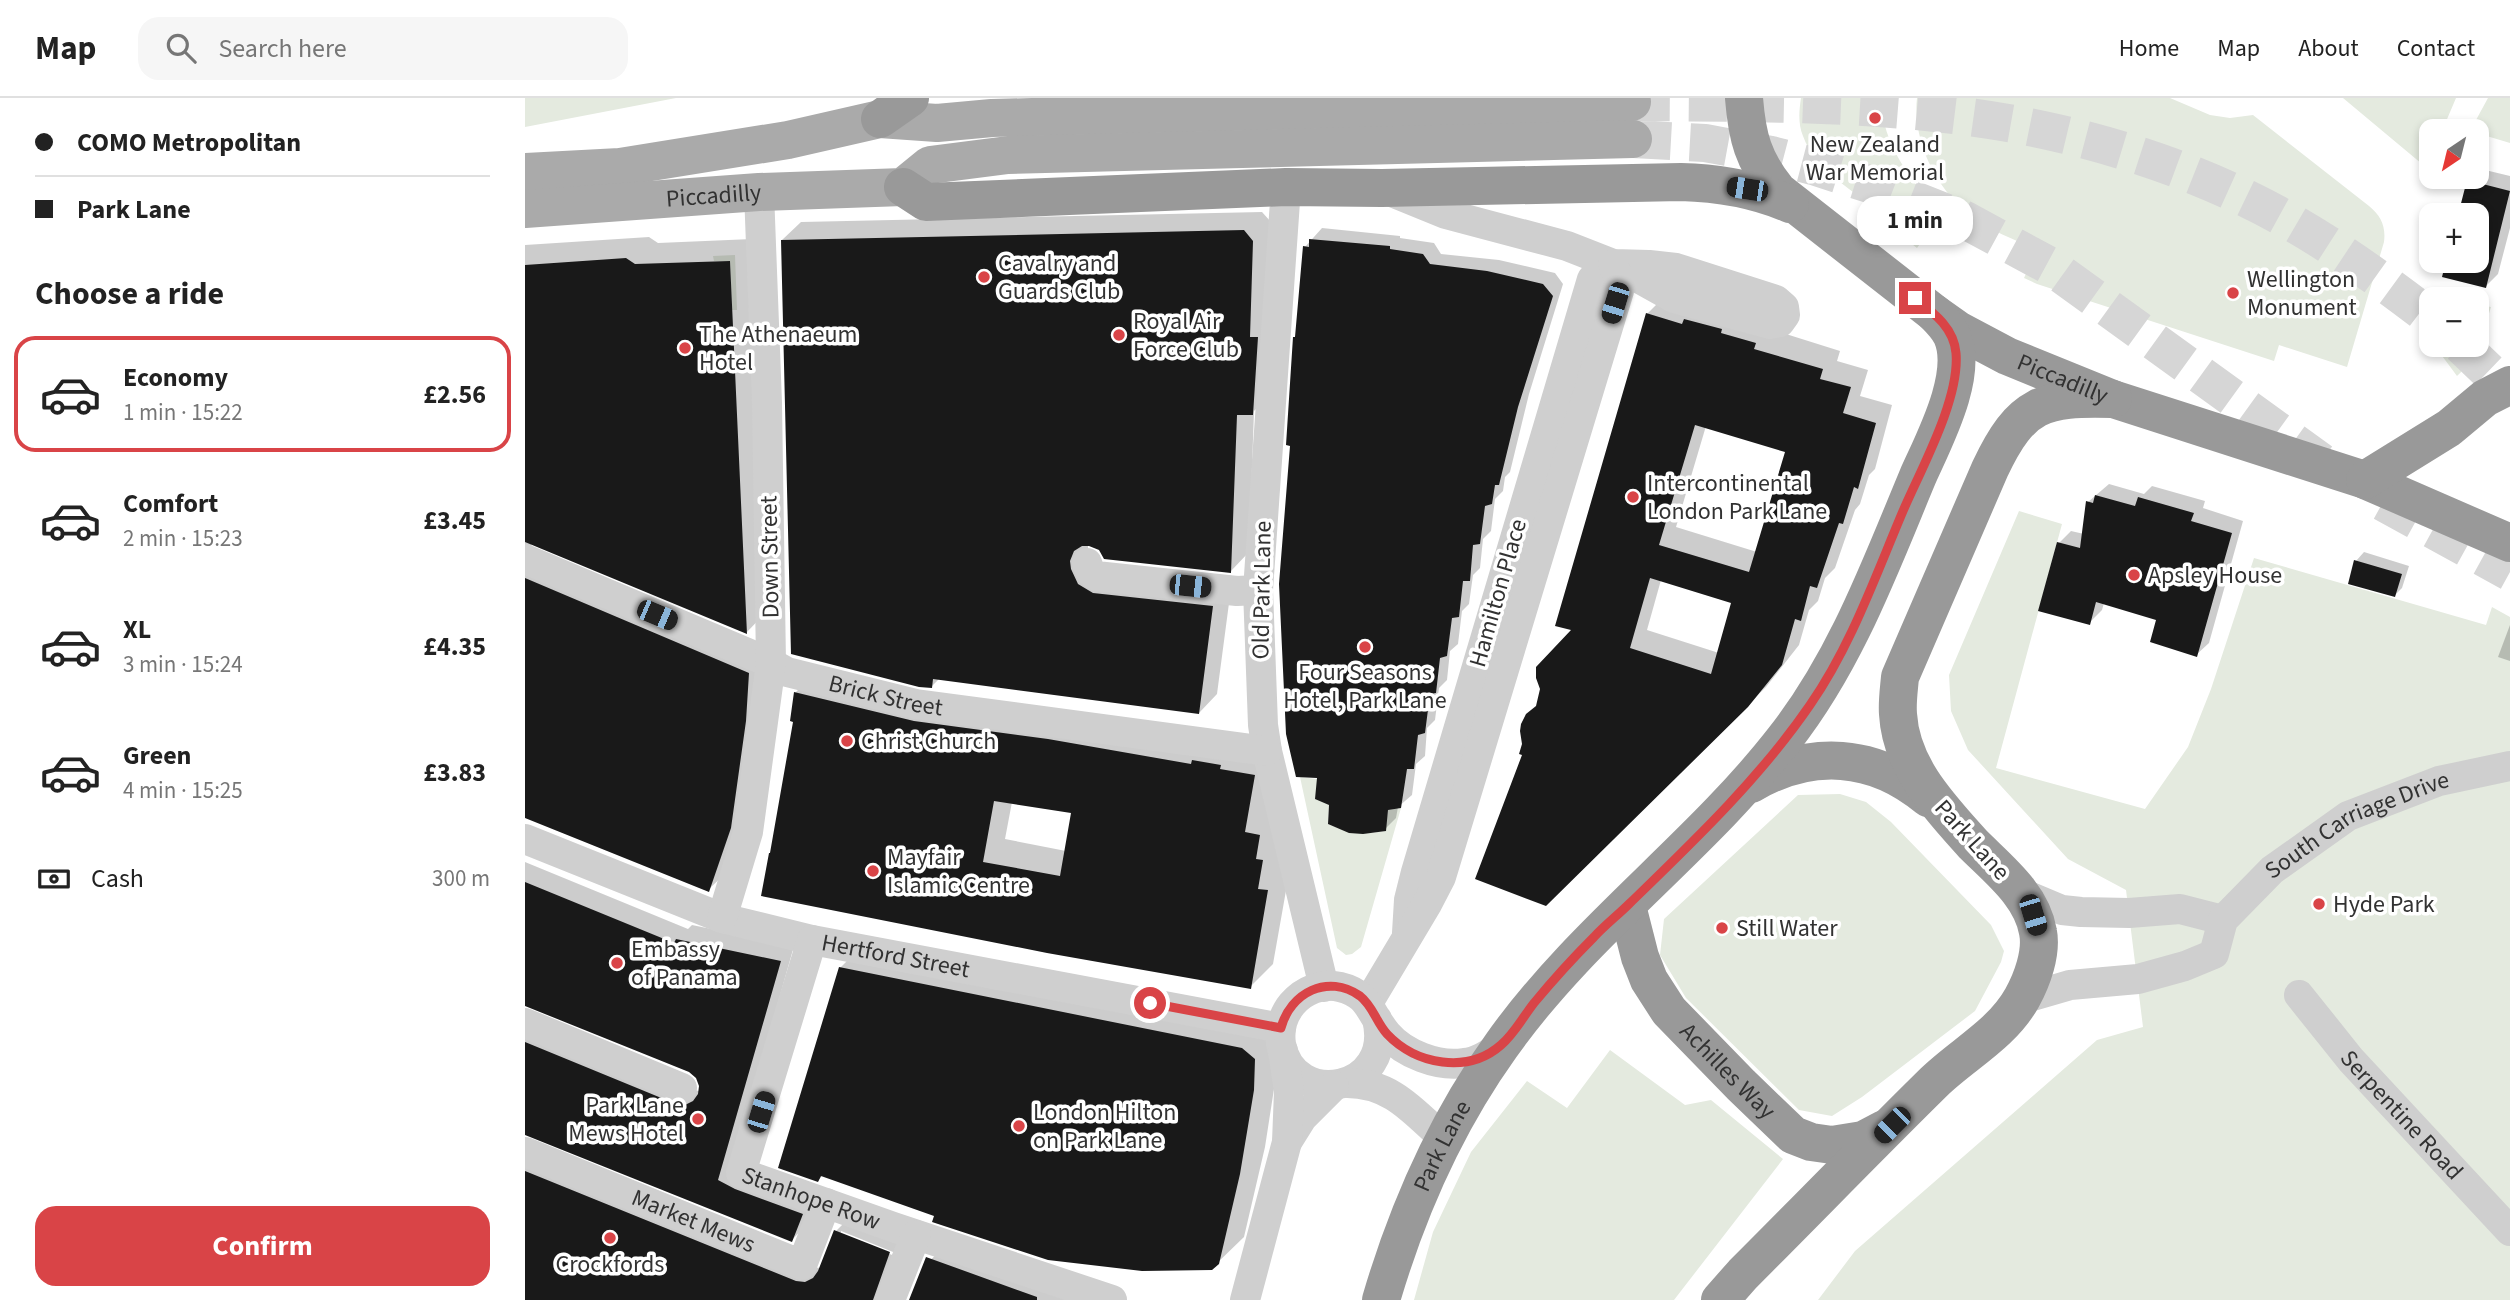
<!DOCTYPE html>
<html lang="en">
<head>
<meta charset="utf-8">
<style>
	body { margin:0; font-family:"Source Sans 3",sans-serif; background:#f6f6f6; color:#222; height:100vh; display:flex; flex-direction:column; font-size:26px; white-space:nowrap }
	* { box-sizing:border-box; margin:0 }
	p { font-size:23px; color:#767676 }
	.icon { flex:none; width:38px; height:38px; fill:none; stroke:currentColor; stroke-width:2; stroke-linecap:round; stroke-linejoin:round }
	.map { position:relative; flex:1; overflow:hidden }
	.details { display:flex; flex-direction:column; background:#fff; width:525px }
	.details>* { flex:none }
	.banner { display:grid; align-content:center; height:154px; padding:0 35px; background:#fff }
	.needle { width:46px; rotate:215deg }
	.fabs { position:absolute; left:1894px; top:21px; display:grid; gap:14px }
	.fabs a { display:grid; place-items:center; width:70px; height:70px; border-radius:14px; background:#fff; box-shadow:0 4px 10px #0003; font-size:35px }
	.end { position:absolute; width:32px; height:32px; margin:-16px; border:9px solid #d94447; background:#fff; box-shadow:0 0 0 4px #fff }
	.from { border-radius:50% }
	.bubble { position:absolute; height:49px; border-radius:21px; background:#fff; box-shadow:0 4px 10px #0003; font-size:23px; font-weight:700; line-height:49px; text-align:center }
	.car { position:absolute; width:21px; height:42px; margin:-21px -10px; border-radius:9px; box-shadow:0 0 5px 2px #0007; background:linear-gradient(#222 24%,#8ab4d8 0 40%,#222 0 76%,#8ab4d8 0 86%,#222 0) }
	.banner b { display:flex; align-items:center; gap:24px; height:66px; font-size:26px }
	.banner b+b { border-top:2px solid #e0e0e0 }
	.banner i { width:18px; height:18px; background:#222 }
	ul { padding:0; list-style:none }
	li { display:flex; align-items:center; gap:21px; height:116px; margin:0 14px 10px; padding:0 21px; border:4px solid transparent; border-radius:21px }
	li div { flex:1 }
	li b { display:block; font-size:26px }
	li em { font-style:normal; font-weight:700 }
	li.on { border-color:#d94447 }
	li>.icon { width:63px; height:63px; stroke-width:1.5 }
	h2 { padding:0 35px; font-size:32px; line-height:84px }
	.pay { display:flex; align-items:center; gap:18px; height:77px; padding:0 35px; font-size:26px }
	.pay p { margin-inline-start:auto }
	.button { display:flex; gap:14px; margin-top:auto; padding:14px 35px }
	.button a { flex:1; height:80px; border-radius:21px; background:#d94447; color:#fff; font-size:28px; font-weight:700; line-height:80px; text-align:center }
	header { display:flex; align-items:center; gap:42px; box-sizing:border-box; height:98px; padding:0 35px; background:#fff; border-bottom:2px solid #e0e0e0 }
	header strong { font-size:33px }
	nav { display:flex; gap:38px; margin-inline-start:auto; font-size:24px }
	.search { width:490px; height:63px; background:#f6f6f6; display:flex; align-items:center; gap:18px; box-sizing:border-box; padding:0 24px; border-radius:21px; color:#767676; font-size:26px }
	main { display:flex; flex:1; min-height:0 }
	.map>svg:first-child { display:block }
	.green { fill:#e4eadf }
	.shadow { fill:#0003; fill-rule:evenodd }
	.building { fill:#191919; fill-rule:evenodd }
	.lines { fill:none; stroke-linecap:round; stroke-linejoin:round }
	.major-tunnel { stroke:#d6d6d6; stroke-width:38; stroke-dasharray:38 19; stroke-linecap:butt }
	.minor { stroke:#cfcfcf; stroke-width:30 }
	.major { stroke:#aaa; stroke-width:38 }
	.highway { stroke:#999; stroke-width:38 }
	.route { stroke:#d94447; stroke-width:9 }
	.poi-dot { fill:#d94447; stroke:#fff; stroke-width:2.5 }
	.labels { text-anchor:middle; dominant-baseline:central; stroke-width:7; stroke-linejoin:round; paint-order:stroke }
	.poi-label { font-size:24px; fill:#323232; stroke:#fff; text-anchor:start }
	.street-label { font-size:24px; fill:#323232; stroke:#fff }
</style>
</head>
<body>
<header>
<strong>Map</strong>
<div class="search"><svg class="icon" aria-label="search" viewBox="0 0 24 24"><circle cx="10" cy="10" r="6"/><path d="M15 15l6 6"/></svg>Search here</div>
<nav><a>Home</a><a>Map</a><a>About</a><a>Contact</a></nav>
</header>
<main>
<section class="details">
<div class="banner">
<b><i class="from"></i>COMO Metropolitan</b>
<b><i></i>Park Lane</b>
</div>
<h2>Choose a ride</h2>
<ul>
<li class="on"><svg class="icon" aria-label="car" viewBox="0 0 24 24"><path d="M5 17H2v-5l4-1 3-4h7l3 4 3 1v5h-3M9 17h6M6 11h13"/><circle cx="7" cy="17" r="2"/><circle cx="17" cy="17" r="2"/></svg><div><b>Economy</b><p>1 min · 15:22</p></div><em>£2.56</em></li>
<li><svg class="icon" aria-label="car" viewBox="0 0 24 24"><path d="M5 17H2v-5l4-1 3-4h7l3 4 3 1v5h-3M9 17h6M6 11h13"/><circle cx="7" cy="17" r="2"/><circle cx="17" cy="17" r="2"/></svg><div><b>Comfort</b><p>2 min · 15:23</p></div><em>£3.45</em></li>
<li><svg class="icon" aria-label="car" viewBox="0 0 24 24"><path d="M5 17H2v-5l4-1 3-4h7l3 4 3 1v5h-3M9 17h6M6 11h13"/><circle cx="7" cy="17" r="2"/><circle cx="17" cy="17" r="2"/></svg><div><b>XL</b><p>3 min · 15:24</p></div><em>£4.35</em></li>
<li><svg class="icon" aria-label="car" viewBox="0 0 24 24"><path d="M5 17H2v-5l4-1 3-4h7l3 4 3 1v5h-3M9 17h6M6 11h13"/><circle cx="7" cy="17" r="2"/><circle cx="17" cy="17" r="2"/></svg><div><b>Green</b><p>4 min · 15:25</p></div><em>£3.83</em></li>
</ul>
<div class="pay"><svg class="icon" aria-label="cash" viewBox="0 0 24 24"><path d="M3 7h18v10H3z"/><circle cx="12" cy="12" r="2"/></svg>Cash<p>300 m</p></div>
<div class="button"><a>Confirm</a></div>
</section>
<div class="map">
<svg width="1985" height="1202" viewBox="0 0 1985 1202">
	<rect width="100%" height="100%" fill="#fff"/>
	<!-- green -->
	<path class="green" d="M 0,0 L 151,0 L 0,29 Z
		M 1276,0 L 1356,0 C 1357,47 1386,82 1416,117 L 1392,150 L 1366,130 L 1370,123 C 1340,102 1290,73 1278,38 C 1273,26 1274,13 1276,0 Z
		M 1392,0 L 1645,0 L 1685,17 L 1705,20 L 1728,17 L 1844,108 C 1856,118 1861,128 1859,144 L 1822,269 L 1754,247 L 1749,263 L 1512,186 L 1499,180 L 1512,152 C 1492,142 1467,134 1448,120 C 1413,93 1387,45 1392,0 Z
		M 1818,0 L 1931,0 L 1917,33 L 1906,33 L 1906,57 L 1901,65 L 1897,66 Z
		M 1963,0 L 1985,0 L 1985,45 L 1945,33 Z
		M 210,157 L 212,212 L 207,212 L 205,163 L 189,163 L 188,158 Z
		M 1951,206 L 1966,209 C 1958,235 1953,259 1932,278 L 1909,247 L 1951,247 Z
		M 1494,413 L 1537,426 L 1471,670 L 1620,711 L 1663,649 L 1686,591 L 1729,460 L 1961,527 L 1967,509 L 1985,519 L 1985,1202 L 1293,1202 L 1330,1153 L 1572,942 L 1618,929 L 1601,792 L 1543,761 L 1443,652 L 1426,613 L 1424,577 Z
		M 775,679 L 792,681 L 804,707 L 803,726 C 826,735 836,737 860,733 L 863,712 L 876,710 L 836,849 L 827,856 L 821,857 L 812,850 Z
		M 1315,696 L 1341,704 L 1366,724 L 1466,827 L 1479,853 L 1476,864 L 1450,913 L 1337,999 L 1307,1018 L 1274,1012 L 1161,900 L 1135,857 L 1139,821 L 1273,697 Z
		M 1085,952 L 1160,1007 L 1186,1002 L 1258,1061 L 1149,1202 L 889,1202 L 908,1134 L 946,1054 L 1002,983 L 1042,1010 Z"/>
	<!-- shadow -->
	<path class="shadow" d="M 1956,71 L 1985,78 L 1985,130 L 1973,176 L 1961,188 L 1919,178 L 1923,163 L 1951,163 L 1951,117 L 1935,117 L 1944,83 L 1951,79 Z
		M 737,114 L 746,124 L 745,297 L 729,313 L 724,454 L 706,473 L 575,451 L 563,445 L 563,452 L 572,468 L 706,490 L 692,596 L 674,615 L 415,580 L 406,589 L 257,142 L 276,124 Z
		M 797,130 L 875,138 L 875,140 L 909,145 L 916,156 L 974,162 L 1030,175 L 1038,186 L 1004,296 L 985,374 L 980,379 L 978,393 L 970,401 L 966,433 L 958,441 L 955,470 L 948,477 L 944,506 L 937,513 L 933,546 L 925,553 L 922,582 L 914,590 L 910,622 L 902,630 L 900,658 L 891,666 L 887,697 L 873,709 L 871,720 L 860,731 L 806,706 L 794,679 L 772,237 L 780,149 Z
		M 124,139 L 133,145 L 227,141 L 243,512 L 222,534 L 5,442 L 7,449 L 245,552 L 206,770 L 183,792 L 0,717 L 0,147 Z
		M 1140,198 L 1315,253 L 1312,263 L 1343,272 L 1335,298 L 1367,307 L 1350,371 L 1344,377 L 1335,406 L 1330,412 L 1310,470 L 1300,480 L 1293,503 L 1284,512 L 1274,547 L 1241,589 L 1020,806 L 1000,655 L 1013,607 L 1050,531 L 1122,216 ZM 1181,328 L 1262,353 L 1232,454 L 1151,429 ZM 1136,482 L 1208,504 L 1194,555 L 1122,532 Z
		M 1584,386 L 1619,396 L 1627,388 L 1680,403 L 1678,410 L 1718,423 L 1684,545 L 1671,557 L 1633,521 L 1579,505 L 1577,512 L 1564,525 L 1534,445 L 1546,433 L 1559,436 L 1563,404 Z
		M 1839,454 L 1884,468 L 1877,490 L 1869,498 L 1825,485 L 1831,463 Z
		M 1985,527 L 1985,563 L 1973,559 Z
		M 293,572 L 412,601 L 752,655 L 765,770 L 748,866 L 725,889 L 238,797 L 270,623 L 270,595 ZM 487,704 L 548,714 L 541,753 L 480,741 Z
		M 0,764 L 163,831 L 167,827 L 269,848 L 207,1067 L 292,1101 L 281,1127 L 267,1142 L 0,1035 L 0,920 L 166,992 L 175,993 L 173,979 L 165,972 L 0,906 Z
		M 341,844 L 743,925 L 753,965 L 740,1049 L 719,1139 L 687,1170 L 411,1117 L 298,1077 L 293,1082 L 315,870 Z
		M 0,1049 L 286,1169 L 296,1170 L 311,1133 L 326,1118 L 379,1140 L 373,1156 L 316,1133 L 316,1136 L 372,1159 L 371,1202 L 0,1202 Z
		M 414,1154 L 588,1202 L 386,1202 L 399,1168 Z"/>
	<!-- building -->
	<path class="building" d="M 1942,82 L 1985,93 L 1961,190 L 1917,179 L 1921,163 L 1951,163 L 1951,117 L 1933,117 Z
		M 719,132 L 728,143 L 725,239 L 733,239 L 728,317 L 712,317 L 706,475 L 579,461 L 574,452 L 564,448 L 557,448 L 549,453 L 545,463 L 546,471 L 553,486 L 568,495 L 688,508 L 674,616 L 408,581 L 407,590 L 394,589 L 266,556 L 256,142 Z
		M 784,141 L 865,148 L 865,151 L 898,156 L 905,166 L 962,173 L 1018,186 L 1028,198 L 993,309 L 974,387 L 970,387 L 967,406 L 960,408 L 955,446 L 948,447 L 945,483 L 938,483 L 934,519 L 927,520 L 922,558 L 915,560 L 911,595 L 905,596 L 900,635 L 893,637 L 889,671 L 882,671 L 876,710 L 863,712 L 861,733 L 838,736 L 824,735 L 803,726 L 804,707 L 790,701 L 792,680 L 771,679 L 761,636 L 754,486 L 765,348 L 761,347 L 768,239 L 770,239 L 778,148 L 784,149 Z
		M 101,160 L 110,166 L 205,163 L 222,536 L 0,444 L 0,167 Z
		M 1121,215 L 1157,226 L 1159,221 L 1197,231 L 1196,235 L 1231,245 L 1229,251 L 1298,271 L 1295,281 L 1326,289 L 1318,315 L 1351,325 L 1333,391 L 1329,389 L 1318,426 L 1314,425 L 1292,490 L 1285,488 L 1276,523 L 1270,521 L 1257,567 L 1223,609 L 1021,808 L 950,781 L 997,657 L 994,656 L 997,646 L 995,633 L 996,626 L 1001,616 L 1011,608 L 1015,591 L 1011,580 L 1011,569 L 1046,532 L 1030,528 ZM 1170,327 L 1260,354 L 1224,474 L 1134,447 ZM 1125,480 L 1206,505 L 1186,576 L 1105,550 Z
		M 1570,397 L 1610,408 L 1613,399 L 1669,415 L 1666,423 L 1707,435 L 1672,559 L 1625,544 L 1631,522 L 1571,504 L 1565,527 L 1513,513 L 1532,444 L 1555,450 L 1561,403 L 1568,405 Z
		M 1829,462 L 1877,476 L 1870,499 L 1823,486 Z
		M 0,480 L 224,575 L 221,623 L 206,730 L 184,794 L 0,720 Z
		M 269,594 L 389,623 L 523,641 L 666,666 L 667,662 L 696,667 L 695,671 L 730,677 L 720,734 L 735,737 L 731,761 L 738,762 L 733,791 L 743,792 L 726,891 L 522,855 L 236,798 L 244,755 L 245,755 L 268,624 L 265,623 ZM 469,703 L 546,715 L 535,778 L 458,764 Z
		M 0,784 L 149,845 L 151,841 L 256,863 L 193,1082 L 210,1091 L 278,1116 L 267,1144 L 0,1037 L 0,944 L 151,1006 L 160,1007 L 168,1003 L 173,996 L 174,988 L 171,980 L 164,974 L 0,908 Z
		M 314,869 L 717,950 L 730,961 L 729,992 L 715,1076 L 694,1166 L 687,1172 L 617,1173 L 523,1162 L 407,1124 L 409,1118 L 296,1078 L 293,1084 L 253,1070 Z
		M 0,1073 L 271,1183 L 280,1184 L 288,1180 L 293,1173 L 309,1132 L 365,1154 L 348,1202 L 0,1202 Z
		M 401,1159 L 512,1199 L 512,1202 L 384,1202 Z"/>
	<g class="lines">
		<!-- major-tunnel -->
		<path class="major-tunnel" d="M 1107,4 C 1229,5 1357,4 1477,24 C 1576,41 1679,74 1766,124 C 1815,152 1862,186 1906,220
			M 1108,41 L 1180,45 L 1246,57 L 1288,68 L 1366,93 L 1440,122 L 1525,168 L 1796,364
			M 1936,247 L 1985,294
			M 1858,404 L 1985,474"/>
		<!-- minor -->
		<g class="minor">
			<path d="M 761,89 L 733,492 L 738,627 L 742,653 L 799,889"/>
			<path d="M 867,94 L 921,116 L 1042,148 L 1088,166 L 1149,200 L 1245,226 L 1255,224 L 1260,217 L 1259,209 L 1251,202 L 1151,170 L 1124,167 L 1088,166 L 1076,172 L 1067,181 L 891,774 L 884,802 L 882,835"/>
			<path id="s1" d="M 0,461 L 246,565 L 262,574 L 391,606 L 742,653"/>
			<path d="M 562,465 L 565,473 L 571,478 L 712,493 L 733,492"/>
			<path id="s2" d="M 0,741 L 197,820 L 287,842 L 756,930"/>
			<path d="M 1496,795 L 1537,812 L 1556,814 L 1604,815 L 1655,811 L 1698,822"/>
			<path d="M 197,820 L 223,734 L 246,565 L 242,305 L 234,94"/>
			<path id="s3" d="M 287,842 L 216,1075 L 368,1129 L 587,1202"/>
			<path id="s4" d="M 1774,897 L 1826,962 L 1985,1133"/>
			<path id="s5" d="M 1497,901 L 1545,887 L 1613,881 L 1660,868 L 1689,856 L 1698,822 L 1747,772 L 1823,718 L 1914,683 L 1985,668"/>
			<path d="M 843,905 L 902,806 L 916,779 L 1094,193 L 1093,179 L 1088,166"/>
			<path d="M 852,921 C 870,993 769,1013 756,946 C 754,932 758,917 767,906 C 779,892 797,885 815,889 C 845,896 845,916 862,936 C 879,956 913,969 939,965 C 953,964 965,955 977,947"/>
			<path d="M 0,925 L 157,990"/>
			<path d="M 822,985 C 866,985 888,1013 918,1040"/>
			<path d="M 762,1044 L 777,1020 L 809,988"/>
			<path id="s6" d="M 0,1054 L 277,1167 L 301,1105"/>
			<path d="M 365,1202 L 391,1137"/>
			<path d="M 720,1202 L 762,1044 L 764,993 L 758,953"/>
		</g>
		<!-- major -->
		<g class="major">
			<path d="M 0,74 L 95,69 L 263,42 L 355,21 L 412,25 L 467,20 L 1107,4"/>
			<path id="s7" d="M 0,111 L 234,94 L 378,89 L 405,67 L 483,57 L 1108,41"/>
		</g>
		<!-- highway -->
		<g class="highway">
			<path id="s8" d="M 1219,0 C 1222,39 1228,62 1253,93 L 1409,215 L 1433,232 L 1482,258 L 1588,301 L 1840,382 L 1985,445"/>
			<path d="M 355,21 L 385,0"/>
			<path d="M 378,89 L 401,104 L 761,89 L 857,90 L 1156,84 C 1194,85 1230,91 1265,106"/>
			<path d="M 1840,382 L 1924,330 L 1960,300 L 1985,287"/>
			<path d="M 1226,686 C 1286,651 1349,655 1403,700"/>
			<path id="s9" d="M 1102,808 L 1115,859 L 1124,882 L 1144,913 L 1216,987 L 1268,1037 L 1286,1044 L 1307,1047 L 1338,1042 L 1359,1031"/>
			<path id="s10" d="M 856,1202 C 883,1110 920,1026 976,948 C 1057,833 1174,751 1260,640 C 1321,562 1355,469 1393,378 C 1409,342 1444,277 1427,238 C 1423,229 1416,222 1409,215"/>
			<path d="M 1195,1202 L 1218,1176 C 1282,1112 1345,1047 1409,984 C 1438,956 1477,936 1497,900 C 1507,882 1517,855 1513,834 C 1507,797 1473,771 1448,746 C 1414,708 1376,669 1373,616 C 1372,604 1374,591 1375,579 L 1465,371 C 1496,305 1518,299 1588,301"/>
		</g>
	</g>
	<g class="lines">
		<!-- route -->
		<path class="route" d="M 625,905 L 756,930 C 765,895 803,875 835,898 C 848,908 851,924 862,936 C 891,967 943,976 976,947 C 989,936 998,919 1009,905 C 1028,882 1048,860 1069,839 C 1080,827 1093,817 1104,806 C 1168,744 1235,680 1285,607 C 1326,548 1350,479 1378,413 C 1396,371 1435,301 1431,255 C 1429,230 1409,215 1390,200"/>
	</g>
	<!-- markers -->
	<g class="poi-dot">
		<circle cx="1350" cy="20" r="7"/>
		<circle cx="459" cy="179" r="7"/>
		<circle cx="1708" cy="195" r="7"/>
		<circle cx="594" cy="237" r="7"/>
		<circle cx="160" cy="250" r="7"/>
		<circle cx="1108" cy="399" r="7"/>
		<circle cx="1609" cy="477" r="7"/>
		<circle cx="840" cy="549" r="7"/>
		<circle cx="322" cy="643" r="7"/>
		<circle cx="348" cy="773" r="7"/>
		<circle cx="1794" cy="806" r="7"/>
		<circle cx="1197" cy="830" r="7"/>
		<circle cx="92" cy="865" r="7"/>
		<circle cx="173" cy="1021" r="7"/>
		<circle cx="494" cy="1028" r="7"/>
		<circle cx="85" cy="1140" r="7"/>
	</g>
	<g class="labels">
		<!-- poi labels -->
		<g class="poi-label">
			<text x="1350" y="46" text-anchor="middle">New Zealand<tspan x="1350" dy="28">War Memorial</tspan></text>
			<text x="473" y="165">Cavalry and<tspan x="473" dy="28">Guards Club</tspan></text>
			<text x="1722" y="181">Wellington<tspan x="1722" dy="28">Monument</tspan></text>
			<text x="608" y="223">Royal Air<tspan x="608" dy="28">Force Club</tspan></text>
			<text x="174" y="236">The Athenaeum<tspan x="174" dy="28">Hotel</tspan></text>
			<text x="1122" y="385">Intercontinental<tspan x="1122" dy="28">London Park Lane</tspan></text>
			<text x="1623" y="477">Apsley House</text>
			<text x="840" y="574" text-anchor="middle">Four Seasons<tspan x="840" dy="28">Hotel, Park Lane</tspan></text>
			<text x="336" y="643">Christ Church</text>
			<text x="362" y="759">Mayfair<tspan x="362" dy="28">Islamic Centre</tspan></text>
			<text x="1808" y="806">Hyde Park</text>
			<text x="1211" y="830">Still Water</text>
			<text x="106" y="851">Embassy<tspan x="106" dy="28">of Panama</tspan></text>
			<text x="159" y="1007" text-anchor="end">Park Lane<tspan x="159" dy="28">Mews Hotel</tspan></text>
			<text x="508" y="1014">London Hilton<tspan x="508" dy="28">on Park Lane</tspan></text>
			<text x="85" y="1166" text-anchor="middle">Crockfords</text>
		</g>
		<!-- street labels -->
		<g class="street-label">
			<text stroke="none"><textPath href="#s7" startOffset="189">Piccadilly</textPath></text>
			<text stroke="none"><textPath href="#s8" startOffset="444">Piccadilly</textPath></text>
			<text transform="translate(245 459) rotate(-91)">Down Street</text>
			<text transform="translate(737 492) rotate(-89)">Old Park Lane</text>
			<text transform="translate(973 495) rotate(-74)">Hamilton Place</text>
			<text stroke="none"><textPath href="#s1" startOffset="387">Brick Street</textPath></text>
			<text stroke="none"><textPath href="#s5" startOffset="401">South Carriage Drive</textPath></text>
			<text transform="translate(1447 742) rotate(48)">Park Lane</text>
			<text stroke="none"><textPath href="#s2" startOffset="390">Hertford Street</textPath></text>
			<text stroke="none"><textPath href="#s9" startOffset="198">Achilles Way</textPath></text>
			<text stroke="none"><textPath href="#s4" startOffset="158">Serpentine Road</textPath></text>
			<text stroke="none"><textPath href="#s10" startOffset="166">Park Lane</textPath></text>
			<text stroke="none"><textPath href="#s3" startOffset="318">Stanhope Row</textPath></text>
			<text stroke="none"><textPath href="#s6" startOffset="182">Market Mews</textPath></text>
		</g>
	</g>
</svg>
<div class="fabs">
<a><svg class="needle" viewBox="-14 -14 28 28"><path d="M0-13l5 13h-10z" fill="#e53935"/><path d="M0 13l5-13h-10z" fill="#767676"/></svg></a>
<a>+</a>
<a>−</a>
</div>
<i class="end from" style="left:625px;top:905px"></i>
<i class="end" style="left:1390px;top:200px"></i>
<div class="bubble" style="left:1332px;top:98px;width:116px">1 min</div>
<i class="car" style="left:1222px;top:91px;rotate:279deg"></i>
<i class="car" style="left:1090px;top:205px;rotate:197deg"></i>
<i class="car" style="left:665px;top:488px;rotate:96deg"></i>
<i class="car" style="left:132px;top:517px;rotate:113deg"></i>
<i class="car" style="left:1508px;top:817px;rotate:163deg"></i>
<i class="car" style="left:236px;top:1014px;rotate:17deg"></i>
<i class="car" style="left:1367px;top:1027px;rotate:225deg"></i>
</div>
</main>
</body>
</html>
